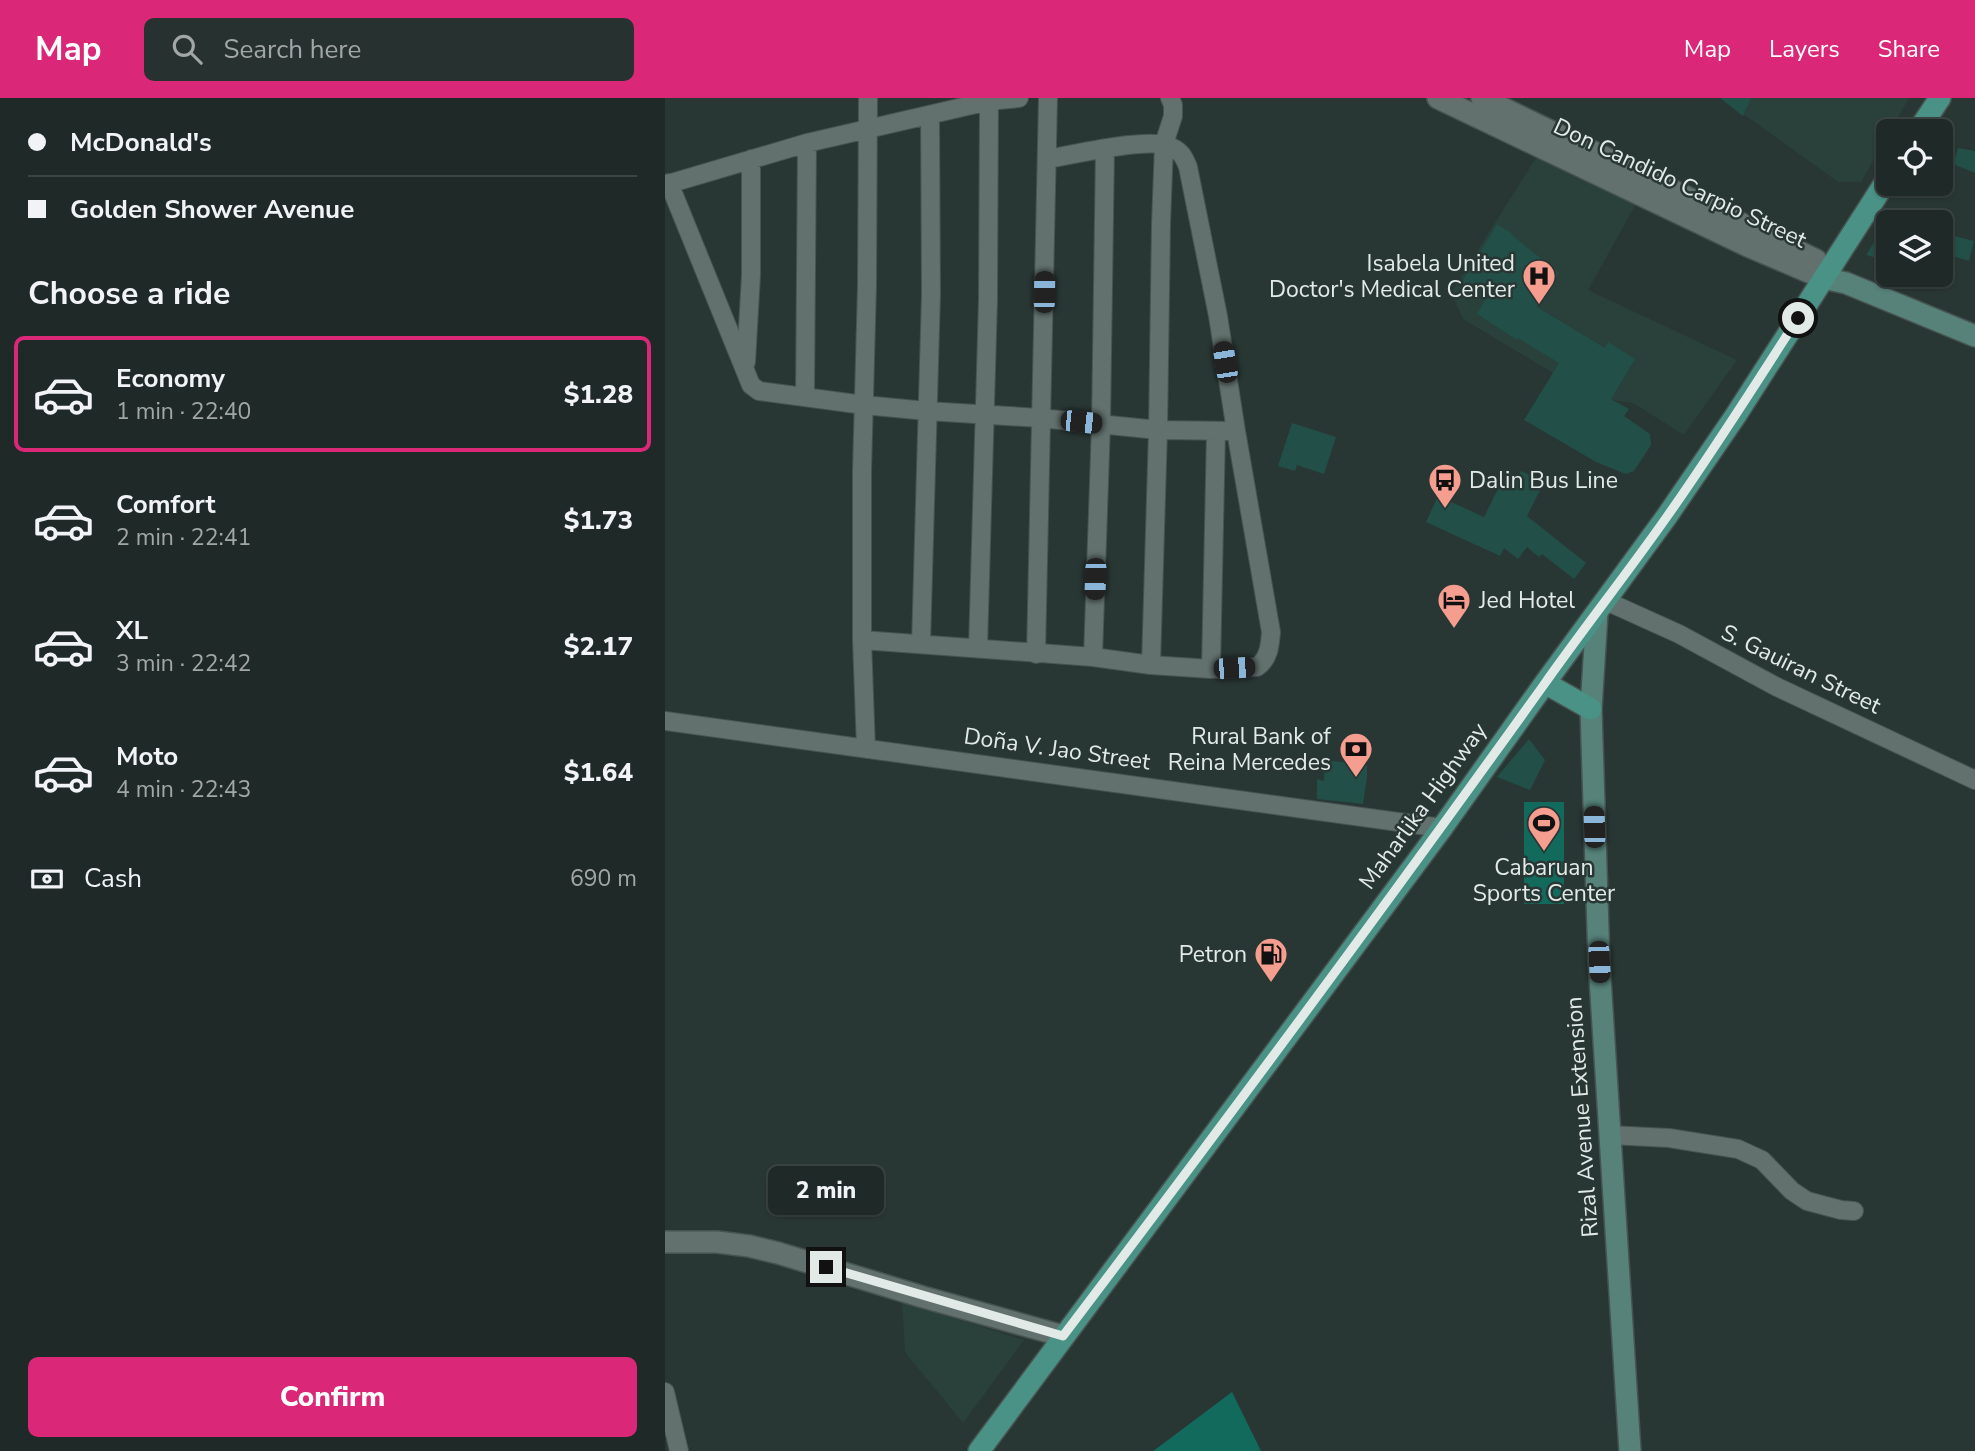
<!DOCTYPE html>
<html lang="en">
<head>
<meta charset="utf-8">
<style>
	body { margin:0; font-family:"Nunito Sans",sans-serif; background:#27312f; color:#f1f3f6; height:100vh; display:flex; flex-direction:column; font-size:26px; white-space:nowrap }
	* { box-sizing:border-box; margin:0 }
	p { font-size:23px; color:#a1a6a7 }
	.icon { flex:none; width:38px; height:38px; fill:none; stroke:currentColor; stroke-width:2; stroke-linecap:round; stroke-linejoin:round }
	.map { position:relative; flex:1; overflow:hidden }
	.sheet { display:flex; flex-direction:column; background:#1f2927; width:665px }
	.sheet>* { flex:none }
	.guide { display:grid; align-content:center; height:154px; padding:0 28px; background:#1f2927 }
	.fabs { position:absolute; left:1211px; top:21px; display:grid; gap:14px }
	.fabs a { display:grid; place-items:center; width:77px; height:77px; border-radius:10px; background:#1f2927; box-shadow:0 2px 5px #0004,0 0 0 2px #3c4544; font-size:35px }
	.end { position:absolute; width:32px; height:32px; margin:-16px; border:9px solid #e2eae8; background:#111; box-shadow:0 0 0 4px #111 }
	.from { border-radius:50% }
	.bubble { position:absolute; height:49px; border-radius:10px; background:#1f2927; box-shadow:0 2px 5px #0004,0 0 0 2px #3c4544; font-size:23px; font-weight:800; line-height:49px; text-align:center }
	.car { position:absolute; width:21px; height:42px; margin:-21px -10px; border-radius:9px; box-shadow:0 0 5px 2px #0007; background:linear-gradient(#222 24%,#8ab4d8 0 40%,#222 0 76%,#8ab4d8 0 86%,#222 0) }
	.guide b { display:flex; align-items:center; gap:24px; height:66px; font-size:26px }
	.guide b+b { border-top:2px solid #3c4544 }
	.guide i { width:18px; height:18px; background:#f1f3f6 }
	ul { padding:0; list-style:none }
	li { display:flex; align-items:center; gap:21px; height:116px; margin:0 14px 10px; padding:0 14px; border:4px solid transparent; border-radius:10px }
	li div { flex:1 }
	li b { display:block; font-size:26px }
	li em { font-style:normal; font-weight:800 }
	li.current { border-color:#db2777 }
	li>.icon { width:63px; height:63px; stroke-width:1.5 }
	h2 { padding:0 28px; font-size:32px; line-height:84px }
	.pay { display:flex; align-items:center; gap:18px; height:77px; padding:0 28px; font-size:26px }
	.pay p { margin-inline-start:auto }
	.action { display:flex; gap:14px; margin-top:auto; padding:14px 28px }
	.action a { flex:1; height:80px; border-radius:10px; background:#db2777; color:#fff; font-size:28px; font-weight:800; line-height:80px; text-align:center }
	header { display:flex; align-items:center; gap:42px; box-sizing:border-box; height:98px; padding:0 35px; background:#db2777; color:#fff }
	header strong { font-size:33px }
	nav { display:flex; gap:38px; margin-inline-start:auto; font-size:24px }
	.search { width:490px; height:63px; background:#27312f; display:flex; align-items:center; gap:18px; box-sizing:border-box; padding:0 24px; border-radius:10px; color:#a1a6a7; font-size:26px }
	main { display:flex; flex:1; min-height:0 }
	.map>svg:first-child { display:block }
	.built { fill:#29403b }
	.green { fill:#126a5d }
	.building { fill:#224f47 }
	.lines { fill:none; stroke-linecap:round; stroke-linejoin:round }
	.minor-casing { stroke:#475350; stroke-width:20 }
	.tertiary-casing { stroke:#475350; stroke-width:24 }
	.secondary-casing { stroke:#475350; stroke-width:24 }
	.primary-casing { stroke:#475350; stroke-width:24 }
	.minor { stroke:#62716d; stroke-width:18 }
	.tertiary { stroke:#62716d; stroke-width:21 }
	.secondary { stroke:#56827a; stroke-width:21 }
	.primary { stroke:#4a9286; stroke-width:21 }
	.route { stroke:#e2eae8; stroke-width:9 }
	.labels { text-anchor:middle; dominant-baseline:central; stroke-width:5; stroke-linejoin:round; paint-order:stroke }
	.street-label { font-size:23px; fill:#e2eae8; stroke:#293734 }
	.poi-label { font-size:23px; fill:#e2eae8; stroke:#293734; text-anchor:end }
</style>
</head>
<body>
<header>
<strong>Map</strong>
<div class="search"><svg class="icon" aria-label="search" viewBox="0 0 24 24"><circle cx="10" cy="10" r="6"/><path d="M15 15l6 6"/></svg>Search here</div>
<nav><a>Map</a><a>Layers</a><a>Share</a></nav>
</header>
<main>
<section class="sheet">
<div class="guide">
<b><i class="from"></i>McDonald's</b>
<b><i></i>Golden Shower Avenue</b>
</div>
<h2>Choose a ride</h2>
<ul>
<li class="current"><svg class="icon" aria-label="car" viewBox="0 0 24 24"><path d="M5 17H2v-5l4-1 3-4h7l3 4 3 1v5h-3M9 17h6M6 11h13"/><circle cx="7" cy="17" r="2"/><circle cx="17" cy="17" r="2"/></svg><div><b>Economy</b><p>1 min · 22:40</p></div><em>$1.28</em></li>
<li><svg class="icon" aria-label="car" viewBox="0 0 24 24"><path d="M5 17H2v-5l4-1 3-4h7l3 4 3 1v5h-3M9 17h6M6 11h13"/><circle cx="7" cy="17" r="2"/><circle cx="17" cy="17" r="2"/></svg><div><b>Comfort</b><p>2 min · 22:41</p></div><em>$1.73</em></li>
<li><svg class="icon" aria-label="car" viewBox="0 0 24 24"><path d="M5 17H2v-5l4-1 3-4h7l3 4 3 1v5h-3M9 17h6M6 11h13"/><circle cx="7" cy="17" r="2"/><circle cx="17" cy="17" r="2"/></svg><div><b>XL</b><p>3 min · 22:42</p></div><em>$2.17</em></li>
<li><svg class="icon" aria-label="car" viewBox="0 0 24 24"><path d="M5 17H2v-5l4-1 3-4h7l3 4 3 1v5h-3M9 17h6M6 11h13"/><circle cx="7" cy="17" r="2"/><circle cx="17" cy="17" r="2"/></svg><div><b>Moto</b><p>4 min · 22:43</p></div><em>$1.64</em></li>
</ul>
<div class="pay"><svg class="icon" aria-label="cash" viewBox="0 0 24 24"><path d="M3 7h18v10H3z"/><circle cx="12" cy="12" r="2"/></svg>Cash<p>690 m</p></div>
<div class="action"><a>Confirm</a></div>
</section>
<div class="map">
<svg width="1310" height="1353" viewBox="0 0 1310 1353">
	<rect width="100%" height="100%" fill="#293734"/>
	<!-- built -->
	<path class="built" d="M 1056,0 L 1244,0 L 1225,33 L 1223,33 L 1223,37 L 1196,84 L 1173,84 Z
		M 872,58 L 971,106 L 923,192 L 1072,262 L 1019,337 L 968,305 L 948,302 L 940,306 L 798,221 L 786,195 Z
		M 237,1204 L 359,1242 L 298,1325 L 240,1254 Z"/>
	<!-- green -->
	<path class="green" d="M 859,704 L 899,704 L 899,806 L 859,806 Z
		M 567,1294 L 596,1353 L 488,1353 L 495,1348 Z"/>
	<!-- building -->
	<path class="building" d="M 1055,0 L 1086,0 L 1078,18 Z
		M 1293,50 L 1310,53 L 1310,75 L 1288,66 Z
		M 832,126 L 848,136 L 847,137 L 894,175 L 872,209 L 940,250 L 943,244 L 970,261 L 946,301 L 964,311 L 959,318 L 985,336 L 986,347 L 969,373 L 961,376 L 931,364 L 859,322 L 894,265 L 853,240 L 852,242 L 812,216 L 820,202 L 795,187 Z
		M 1214,137 L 1223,140 L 1223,163 L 1201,157 Z
		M 1286,137 L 1309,143 L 1304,163 L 1281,156 Z
		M 627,325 L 671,339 L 659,376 L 632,367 L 630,373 L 613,368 Z
		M 842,373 L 853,379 L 856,373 L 869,379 L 866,385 L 876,390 L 862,418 L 921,465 L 909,481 L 877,456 L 874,459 L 862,449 L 853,461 L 839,450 L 835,458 L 761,424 L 773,398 L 819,419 Z
		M 864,641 L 880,662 L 865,692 L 832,679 Z
		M 660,662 L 702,667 L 702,679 L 698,706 L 652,701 L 652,681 L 659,683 Z"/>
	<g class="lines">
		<defs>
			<path id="minor" d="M 4,85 L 86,287 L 94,293 L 199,307 L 262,313 L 375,320 L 493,332 L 571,333
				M 0,87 L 142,45 L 324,3 L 354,0
				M 81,264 L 86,177 L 86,61
				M 140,299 L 142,45
				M 941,503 L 1014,536 L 1112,589 L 1310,682
				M 197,542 L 428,559 L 486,567 L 546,571 L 592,569 C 604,561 605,547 606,534 L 571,333 L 553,218 L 523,69 C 519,59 516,53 506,49 C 484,38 408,57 382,61
				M 256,546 L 266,196 L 265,17
				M 313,550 L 323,202 L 324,3
				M 371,556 L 383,0
				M 428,559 L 436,326 L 440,51
				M 486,567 L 493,332 L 496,126 L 499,46 L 508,18 L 508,7 L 505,0
				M 546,571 L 551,333
				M 0,623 C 259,658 518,693 777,730
				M 201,651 L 197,542 L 197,373 L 202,187 L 203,0
				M 944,1037 L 1004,1040 L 1073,1051 L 1097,1062 L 1127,1093 L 1142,1103 L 1176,1112 L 1189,1113
				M 0,1294 L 14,1353"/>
			<path id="tertiary" d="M 773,0 L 1083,148 L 1158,180
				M 817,0 L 1151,162
				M 0,1144 L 52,1144 L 84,1148 L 113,1155 L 258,1199 L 398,1238"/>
			<path id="secondary" d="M 1158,180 L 1181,185 L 1310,238
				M 932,515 L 926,611 L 934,864 L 965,1353"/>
			<path id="primary" d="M 1253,33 L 1275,0
				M 880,585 L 926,611
				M 314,1353 L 777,730 L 880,585 L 1002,418 L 1071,317 L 1223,80"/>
		</defs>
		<!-- minor casing -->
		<use href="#minor" class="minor-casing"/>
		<!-- tertiary casing -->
		<use href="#tertiary" class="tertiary-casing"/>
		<!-- secondary casing -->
		<use href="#secondary" class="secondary-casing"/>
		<!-- primary casing -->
		<use href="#primary" class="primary-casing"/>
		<!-- minor -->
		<use href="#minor" class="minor"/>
		<!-- tertiary -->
		<use href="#tertiary" class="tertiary"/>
		<!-- secondary -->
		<use href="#secondary" class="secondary"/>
		<!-- primary -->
		<use href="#primary" class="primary"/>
	</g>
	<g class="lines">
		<!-- route -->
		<path class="route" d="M 161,1169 L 398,1238 C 561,1023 721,807 878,588 C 918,531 961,477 1001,420 C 1047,355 1090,287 1133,220"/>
	</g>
	<!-- icons -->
	<defs>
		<symbol id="hospital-pin" viewBox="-11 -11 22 30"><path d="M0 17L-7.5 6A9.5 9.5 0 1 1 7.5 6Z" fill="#f59d8e" stroke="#293734"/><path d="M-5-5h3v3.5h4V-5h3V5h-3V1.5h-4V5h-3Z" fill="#111"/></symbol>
		<symbol id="bus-pin" viewBox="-11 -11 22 30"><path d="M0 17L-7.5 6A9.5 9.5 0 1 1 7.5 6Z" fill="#f59d8e" stroke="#293734"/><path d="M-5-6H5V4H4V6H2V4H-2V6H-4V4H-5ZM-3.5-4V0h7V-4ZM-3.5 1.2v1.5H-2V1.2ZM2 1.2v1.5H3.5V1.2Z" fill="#111"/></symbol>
		<symbol id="hotel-pin" viewBox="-11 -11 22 30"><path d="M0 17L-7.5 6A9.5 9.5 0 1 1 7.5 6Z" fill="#f59d8e" stroke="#293734"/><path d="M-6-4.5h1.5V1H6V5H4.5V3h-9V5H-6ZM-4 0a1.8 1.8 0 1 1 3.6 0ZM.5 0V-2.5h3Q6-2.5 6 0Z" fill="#111"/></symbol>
		<symbol id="bank-pin" viewBox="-11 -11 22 30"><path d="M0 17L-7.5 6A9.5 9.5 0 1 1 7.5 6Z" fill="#f59d8e" stroke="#293734"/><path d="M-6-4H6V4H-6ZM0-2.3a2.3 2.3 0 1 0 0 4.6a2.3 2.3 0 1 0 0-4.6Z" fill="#111"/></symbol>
		<symbol id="stadium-pin" viewBox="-11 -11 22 30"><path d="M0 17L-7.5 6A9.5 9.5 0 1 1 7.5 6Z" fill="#f59d8e" stroke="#293734"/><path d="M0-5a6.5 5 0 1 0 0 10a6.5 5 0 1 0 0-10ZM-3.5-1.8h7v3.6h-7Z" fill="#111"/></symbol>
		<symbol id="fuel-pin" viewBox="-11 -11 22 30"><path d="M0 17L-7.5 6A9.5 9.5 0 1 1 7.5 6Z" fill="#f59d8e" stroke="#293734"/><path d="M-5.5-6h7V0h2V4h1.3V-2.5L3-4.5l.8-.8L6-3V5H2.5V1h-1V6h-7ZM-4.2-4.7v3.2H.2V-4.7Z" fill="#111"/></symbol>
	</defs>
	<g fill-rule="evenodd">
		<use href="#hospital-pin" x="855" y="159" width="38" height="52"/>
		<use href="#bus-pin" x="761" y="363" width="38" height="52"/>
		<use href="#hotel-pin" x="770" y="483" width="38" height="52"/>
		<use href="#bank-pin" x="672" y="632" width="38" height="52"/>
		<use href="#stadium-pin" x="860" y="706" width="38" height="52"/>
		<use href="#fuel-pin" x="587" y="837" width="38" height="52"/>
	</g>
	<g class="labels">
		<!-- street labels -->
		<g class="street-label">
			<text transform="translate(1015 85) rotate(25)">Don Candido Carpio Street</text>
			<text transform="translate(1136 571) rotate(26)">S. Gauiran Street</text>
			<text transform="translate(392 651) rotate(8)">Doña V. Jao Street</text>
			<text transform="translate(758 708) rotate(-54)">Maharlika Highway</text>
			<text transform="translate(917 1019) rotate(-94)">Rizal Avenue Extension</text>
		</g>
		<!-- poi labels -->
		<g class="poi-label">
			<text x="850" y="165">Isabela United<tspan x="850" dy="26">Doctor's Medical Center</tspan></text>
			<text x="804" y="382" text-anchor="start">Dalin Bus Line</text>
			<text x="814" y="502" text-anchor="start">Jed Hotel</text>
			<text x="666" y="638">Rural Bank of<tspan x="666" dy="26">Reina Mercedes</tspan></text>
			<text x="879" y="769" text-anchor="middle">Cabaruan<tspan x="879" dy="26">Sports Center</tspan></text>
			<text x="582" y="856">Petron</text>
		</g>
	</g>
</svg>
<div class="fabs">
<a><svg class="icon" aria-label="locate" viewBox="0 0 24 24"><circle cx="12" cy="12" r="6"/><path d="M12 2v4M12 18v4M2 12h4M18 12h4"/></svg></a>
<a><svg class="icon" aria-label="layers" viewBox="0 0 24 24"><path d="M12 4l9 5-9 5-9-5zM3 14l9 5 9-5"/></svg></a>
</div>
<i class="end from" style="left:1133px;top:220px"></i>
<i class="end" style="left:161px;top:1169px"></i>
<div class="bubble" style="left:103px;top:1068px;width:116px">2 min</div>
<i class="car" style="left:379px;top:194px;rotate:1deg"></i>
<i class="car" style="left:560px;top:264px;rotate:351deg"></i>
<i class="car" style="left:416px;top:324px;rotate:96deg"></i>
<i class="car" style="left:430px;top:481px;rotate:182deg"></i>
<i class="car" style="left:569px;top:570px;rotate:87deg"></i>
<i class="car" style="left:929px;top:729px;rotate:358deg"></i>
<i class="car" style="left:934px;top:864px;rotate:177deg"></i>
</div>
</main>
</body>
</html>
